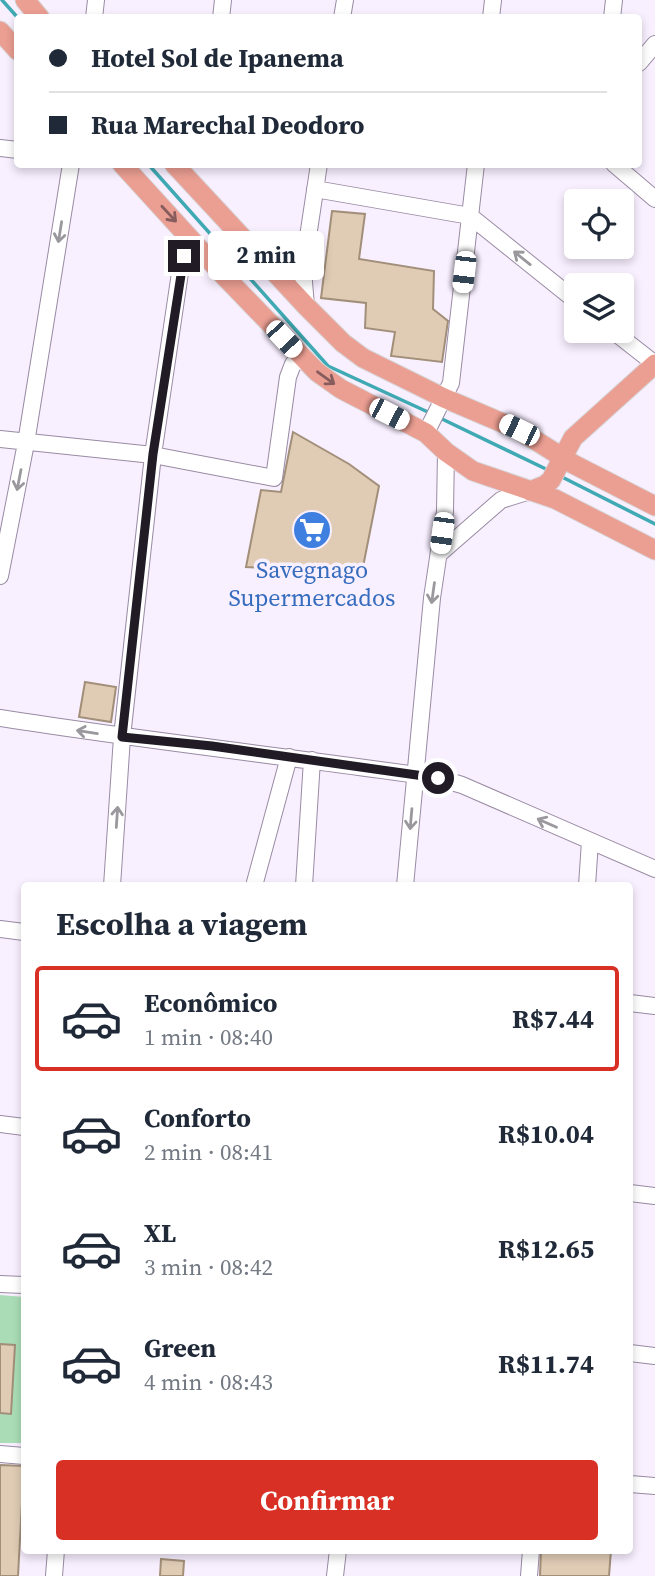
<!DOCTYPE html>
<html lang="pt">
<head>
<meta charset="utf-8">
<style>
	body { margin:0; font-family:"Source Serif 4",serif; background:#f6f6f7; color:#1f2937; height:100vh; display:flex; flex-direction:column; font-size:26px; white-space:nowrap }
	* { box-sizing:border-box; margin:0 }
	p { font-size:23px; color:#747a83 }
	.icon { flex:none; width:38px; height:38px; fill:none; stroke:currentColor; stroke-width:2; stroke-linecap:round; stroke-linejoin:round }
	.map { position:relative; flex:1; overflow:hidden }
	.drawer { position:absolute; left:21px; top:882px; width:612px; height:672px; display:flex; flex-direction:column; background:#fff; border-radius:7px; box-shadow:0 4px 10px #0003 }
	.drawer>* { flex:none }
	.guide { position:absolute; left:14px; top:14px; width:628px; height:154px; border-radius:7px; box-shadow:0 4px 10px #0003; display:grid; align-content:center; height:154px; padding:0 35px; background:#fff }
	.buttons { position:absolute; left:564px; top:189px; display:grid; gap:14px }
	.buttons a { display:grid; place-items:center; width:70px; height:70px; border-radius:7px; background:#fff; box-shadow:0 4px 10px #0003; font-size:35px }
	.end { position:absolute; width:32px; height:32px; margin:-16px; border:9px solid #211b25; background:#fff; box-shadow:0 0 0 4px #fff }
	.from { border-radius:50% }
	.bubble { position:absolute; height:49px; border-radius:7px; background:#fff; box-shadow:0 4px 10px #0003; font-size:23px; font-weight:700; line-height:49px; text-align:center }
	.car { position:absolute; width:21px; height:42px; margin:-21px -10px; border-radius:9px; box-shadow:0 0 5px 2px #0007; background:linear-gradient(#fff 24%,#345 0 40%,#fff 0 76%,#345 0 86%,#fff 0) }
	.guide b { display:flex; align-items:center; gap:24px; height:66px; font-size:26px }
	.guide b+b { border-top:2px solid #e0e1e3 }
	.guide i { width:18px; height:18px; background:#1f2937 }
	ul { padding:0; list-style:none }
	li { display:flex; align-items:center; gap:21px; height:105px; margin:0 14px 10px; padding:0 21px; border:4px solid transparent; border-radius:7px }
	li div { flex:1 }
	li b { display:block; font-size:26px }
	li em { font-style:normal; font-weight:700 }
	li.current { border-color:#d93025 }
	li>.icon { width:63px; height:63px; stroke-width:1.5 }
	h2 { padding:0 35px; font-size:32px; line-height:84px }
	.action { display:flex; gap:14px; margin-top:auto; padding:14px 35px }
	.action a { flex:1; height:80px; border-radius:7px; background:#d93025; color:#fff; font-size:28px; font-weight:700; line-height:80px; text-align:center }
	.map>svg:first-child { display:block }
	.green { fill:#aaddb6 }
	.lines { fill:none; stroke-linecap:round; stroke-linejoin:round }
	.stream { stroke:#3faab3; stroke-width:3.5 }
	.building { fill:#e0ccb5; stroke:#a28f79; stroke-width:2 }
	.minor-casing { stroke:#998ba3; stroke-width:18 }
	.major-casing { stroke:#d7d6d8; stroke-width:21 }
	.minor { stroke:#fff; stroke-width:16 }
	.major { stroke:#eb9e92; stroke-width:19 }
	.oneway { stroke:#865c5c }
	.oneway2 { stroke:#9b989d }
	.route { stroke:#211b25; stroke-width:9 }
	.labels { text-anchor:middle; dominant-baseline:central; stroke-width:7; stroke-linejoin:round; paint-order:stroke }
	.shop-label { font-size:24px; fill:#366cbe; stroke:#f8efff }
</style>
</head>
<body>
<div class="map">
<svg width="655" height="1576" viewBox="0 0 655 1576">
	<rect width="100%" height="100%" fill="#f8efff"/>
	<!-- green -->
	<path class="green" d="M 0,1295 L 24,1297 L 24,1443 L 0,1443 Z"/>
	<g class="lines">
		<!-- stream -->
		<path class="stream" d="M 2,0 L 18,18
			M 148,164 L 328,366 L 430,413
			M 440,418 L 550,471
			M 560,476 L 655,524"/>
	</g>
	<!-- building -->
	<path class="building" d="M 332,211 L 365,214 L 359,259 L 434,271 L 433,309 L 448,321 L 442,362 L 391,356 L 395,332 L 365,328 L 366,303 L 321,298 Z
		M 293,432 L 349,464 L 379,486 L 362,572 L 246,567 L 261,490 L 281,492 Z
		M 85,682 L 116,687 L 111,722 L 79,717 Z
		M 0,1344 L 15,1345 L 11,1414 L 0,1413 Z
		M 0,1465 L 24,1466 L 18,1576 L 0,1576 Z
		M 541,1550 L 611,1550 L 609,1576 L 540,1576 Z
		M 161,1559 L 184,1561 L 183,1576 L 160,1576 Z"/>
	<g class="lines">
		<defs>
			<path id="minor" d="M 94,18 L 96,0
				M 221,18 L 223,0
				M 342,18 L 345,0
				M 491,18 L 493,0
				M 612,18 L 614,0
				M 639,63 L 655,44
				M 0,148 L 18,150
				M 614,164 L 655,199
				M 315,189 L 470,216 L 576,301
				M 306,306 L 303,270 L 319,164
				M 613,331 L 655,364
				M 426,433 L 451,383 L 476,164
				M 0,439 L 153,455 L 274,478 L 288,377 L 293,364 L 303,359
				M 439,554 L 501,500 L 530,491
				M 0,576 L 26,443 L 71,164
				M 0,718 C 145,741 292,757 438,778 L 462,785 L 655,869
				M 112,886 L 122,737 L 153,455 L 181,266 L 184,256 L 196,244
				M 254,886 L 289,757
				M 304,886 L 312,760
				M 405,886 L 432,598 L 445,511 L 446,452
				M 587,886 L 590,841
				M 0,929 L 24,932
				M 630,1003 L 655,1006
				M 0,1124 L 24,1127
				M 630,1193 L 655,1196
				M 0,1284 L 24,1285
				M 630,1353 L 655,1356
				M 0,1454 L 24,1456
				M 630,1484 L 655,1486
				M 54,1576 L 56,1550
				M 335,1576 L 338,1550
				M 529,1576 L 531,1550"/>
			<path id="major" d="M 25,0 L 40,18
				M 0,31 L 18,51
				M 122,164 L 226,278 L 317,372 L 341,389 L 426,433 L 446,452 L 473,471 L 555,499 L 655,550
				M 174,164 L 306,306 L 343,343 L 363,358 L 444,398 L 519,430 L 573,464 L 655,506
				M 530,491 L 545,485 L 551,480 L 573,438 L 655,364"/>
		</defs>
		<!-- minor casing -->
		<use href="#minor" class="minor-casing"/>
		<!-- major casing -->
		<use href="#major" class="major-casing"/>
		<!-- minor -->
		<use href="#minor" class="minor"/>
		<!-- major -->
		<use href="#major" class="major"/>
	</g>
	<!-- one-way arrows -->
	<defs><path id="oneway-shaft" d="M-6 0H5M1.5-3L5.5 0L1.5 3" fill="none" stroke-width="1.6" stroke-linecap="round" stroke-linejoin="round" transform="scale(1.75)"/></defs>
	<g class="oneway">
		<use href="#oneway-shaft" transform="translate(169 214) rotate(47)"/>
		<use href="#oneway-shaft" transform="translate(326 378) rotate(36)"/>
	</g>
	<g class="oneway2">
		<use href="#oneway-shaft" transform="translate(60 232) rotate(99)"/>
		<use href="#oneway-shaft" transform="translate(522 258) rotate(-141)"/>
		<use href="#oneway-shaft" transform="translate(19 480) rotate(101)"/>
		<use href="#oneway-shaft" transform="translate(433 593) rotate(98)"/>
		<use href="#oneway-shaft" transform="translate(87 732) rotate(-171)"/>
		<use href="#oneway-shaft" transform="translate(117 817) rotate(-86)"/>
		<use href="#oneway-shaft" transform="translate(411 819) rotate(95)"/>
		<use href="#oneway-shaft" transform="translate(547 823) rotate(-156)"/>
	</g>
	<g class="lines">
		<!-- route -->
		<path class="route" d="M 184,256 L 153,454 L 122,737 L 212,746 L 438,778"/>
	</g>
	<!-- icons -->
	<defs>
		<symbol id="supermarket-disc" viewBox="-11 -11 22 22"><circle r="9.5" fill="#3f7fe0" stroke="#f8efff"/><path d="M-6-5.5h2.5l.6 2H6L4.5 2H-2.5L-4.4-4H-6ZM-1.5 3.2a1.3 1.3 0 1 0 .1 0ZM3 3.2a1.3 1.3 0 1 0 .1 0Z" fill="#fff"/></symbol>
	</defs>
	<g fill-rule="evenodd">
		<use href="#supermarket-disc" x="290" y="508" width="44" height="44"/>
	</g>
	<g class="labels">
		<!-- shop labels -->
		<g class="shop-label">
			<text x="312" y="569">Savegnago<tspan x="312" dy="28">Supermercados</tspan></text>
		</g>
	</g>
</svg>
<div class="buttons">
<a><svg class="icon" aria-label="locate" viewBox="0 0 24 24"><circle cx="12" cy="12" r="6"/><path d="M12 2v4M12 18v4M2 12h4M18 12h4"/></svg></a>
<a><svg class="icon" aria-label="layers" viewBox="0 0 24 24"><path d="M12 4l9 5-9 5-9-5zM3 14l9 5 9-5"/></svg></a>
</div>
<i class="end from" style="left:438px;top:778px"></i>
<i class="end" style="left:184px;top:256px"></i>
<div class="bubble" style="left:208px;top:231px;width:116px">2 min</div>
<i class="car" style="left:464px;top:272px;rotate:187deg"></i>
<i class="car" style="left:284px;top:339px;rotate:137deg"></i>
<i class="car" style="left:389px;top:414px;rotate:117deg"></i>
<i class="car" style="left:519px;top:430px;rotate:296deg"></i>
<i class="car" style="left:442px;top:533px;rotate:188deg"></i>
<div class="guide">
<b><i class="from"></i>Hotel Sol de Ipanema</b>
<b><i></i>Rua Marechal Deodoro</b>
</div>
<section class="drawer">
<h2>Escolha a viagem</h2>
<ul>
<li class="current"><svg class="icon" aria-label="car" viewBox="0 0 24 24"><path d="M5 17H2v-5l4-1 3-4h7l3 4 3 1v5h-3M9 17h6M6 11h13"/><circle cx="7" cy="17" r="2"/><circle cx="17" cy="17" r="2"/></svg><div><b>Econômico</b><p>1 min · 08:40</p></div><em>R$7.44</em></li>
<li><svg class="icon" aria-label="car" viewBox="0 0 24 24"><path d="M5 17H2v-5l4-1 3-4h7l3 4 3 1v5h-3M9 17h6M6 11h13"/><circle cx="7" cy="17" r="2"/><circle cx="17" cy="17" r="2"/></svg><div><b>Conforto</b><p>2 min · 08:41</p></div><em>R$10.04</em></li>
<li><svg class="icon" aria-label="car" viewBox="0 0 24 24"><path d="M5 17H2v-5l4-1 3-4h7l3 4 3 1v5h-3M9 17h6M6 11h13"/><circle cx="7" cy="17" r="2"/><circle cx="17" cy="17" r="2"/></svg><div><b>XL</b><p>3 min · 08:42</p></div><em>R$12.65</em></li>
<li><svg class="icon" aria-label="car" viewBox="0 0 24 24"><path d="M5 17H2v-5l4-1 3-4h7l3 4 3 1v5h-3M9 17h6M6 11h13"/><circle cx="7" cy="17" r="2"/><circle cx="17" cy="17" r="2"/></svg><div><b>Green</b><p>4 min · 08:43</p></div><em>R$11.74</em></li>
</ul>
<div class="action"><a>Confirmar</a></div>
</section>
</div>
</body>
</html>
